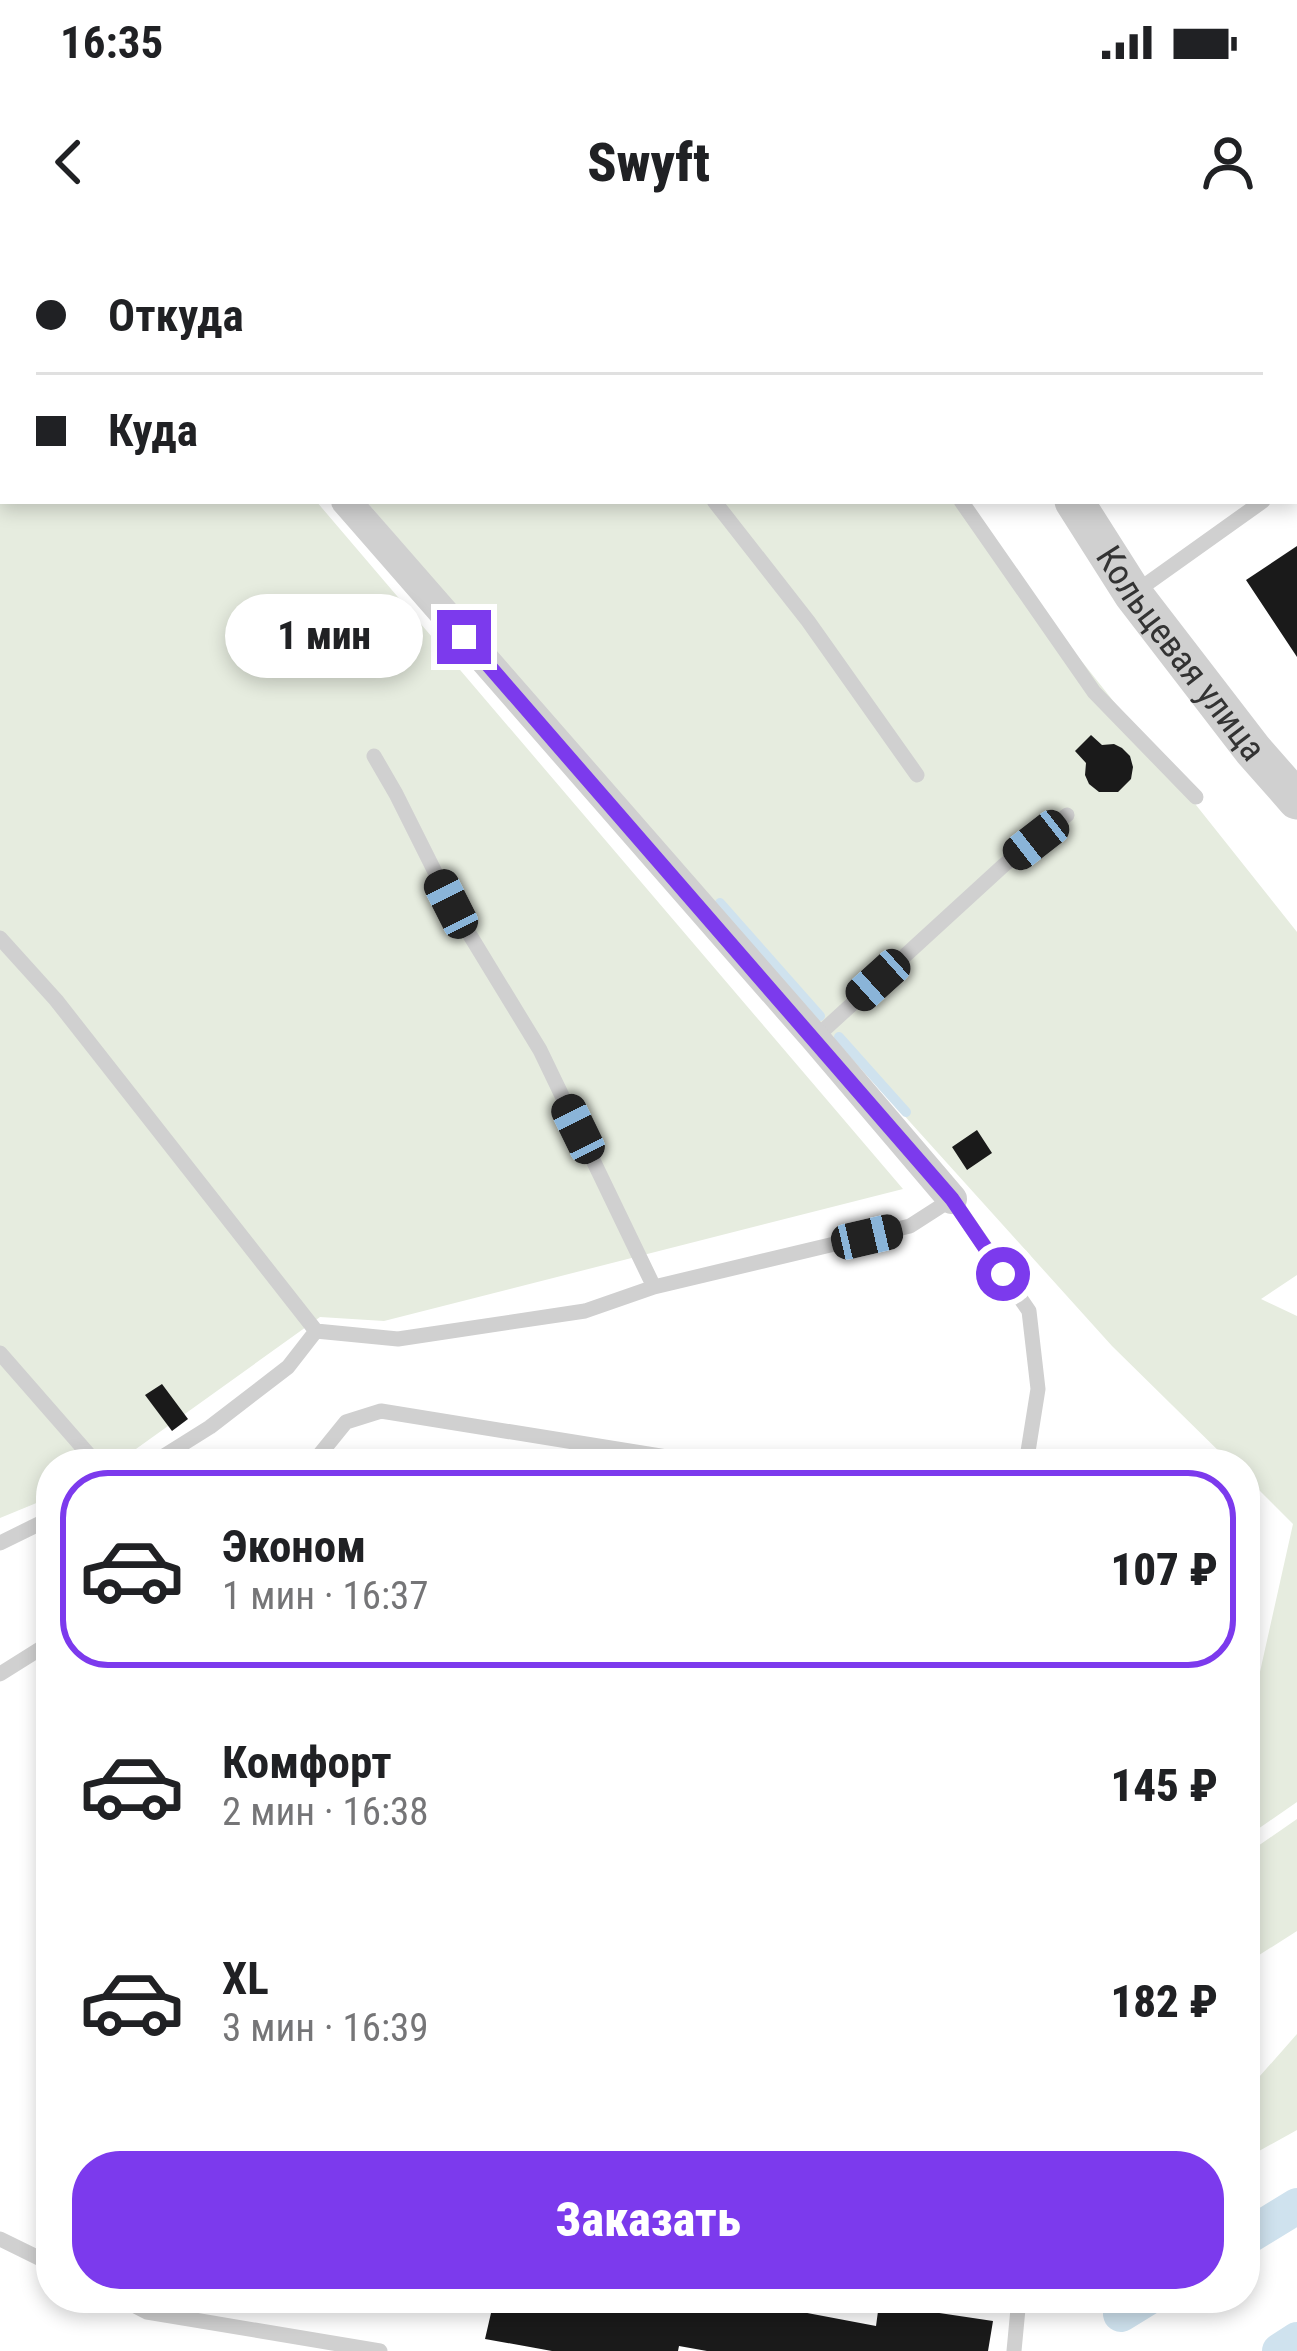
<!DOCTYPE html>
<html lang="ru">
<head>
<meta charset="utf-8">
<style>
	body { margin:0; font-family:"Roboto Condensed",sans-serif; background:#f2f2f2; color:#202124; height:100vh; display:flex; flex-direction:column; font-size:45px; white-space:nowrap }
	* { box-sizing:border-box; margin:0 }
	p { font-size:39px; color:#757577 }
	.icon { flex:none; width:66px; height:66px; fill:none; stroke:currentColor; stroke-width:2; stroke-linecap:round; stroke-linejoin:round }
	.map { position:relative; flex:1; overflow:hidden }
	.sheet { position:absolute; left:36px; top:1209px; width:1224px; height:864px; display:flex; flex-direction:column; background:#fff; border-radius:48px; box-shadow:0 6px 18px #0003 }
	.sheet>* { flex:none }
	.hud { position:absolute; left:0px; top:0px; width:1299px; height:264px; box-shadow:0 6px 18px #0003; display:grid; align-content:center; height:264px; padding:0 36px; background:#fff }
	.end { position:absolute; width:54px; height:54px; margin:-27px; border:15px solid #7c3aed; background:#fff; box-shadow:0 0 0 6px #fff }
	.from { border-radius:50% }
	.bubble { position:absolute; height:84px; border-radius:42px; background:#fff; box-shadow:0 6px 18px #0003; font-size:39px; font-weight:800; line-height:84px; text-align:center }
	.car { position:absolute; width:36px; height:72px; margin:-36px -18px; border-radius:15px; box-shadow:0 0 9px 3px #0007; background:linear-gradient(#222 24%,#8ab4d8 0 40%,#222 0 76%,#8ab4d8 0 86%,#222 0) }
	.hud b { display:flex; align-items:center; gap:42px; height:114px; font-size:45px }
	.hud b+b { border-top:3px solid #e0e0e0 }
	.hud i { width:30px; height:30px; background:#202124 }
	ul { padding:21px 0 0; list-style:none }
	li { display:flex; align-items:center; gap:36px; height:198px; margin:0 24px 18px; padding:0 12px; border:6px solid transparent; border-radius:48px }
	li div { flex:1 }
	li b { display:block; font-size:45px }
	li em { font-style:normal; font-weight:800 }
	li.selected { border-color:#7c3aed }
	li>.icon { width:108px; height:108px; stroke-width:1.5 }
	.button { display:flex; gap:24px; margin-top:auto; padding:24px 36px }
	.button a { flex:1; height:138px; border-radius:48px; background:#7c3aed; color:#fff; font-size:48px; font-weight:800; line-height:138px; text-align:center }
	.status { display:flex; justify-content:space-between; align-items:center; height:84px; padding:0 60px; background:#fff; direction:ltr }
	.status svg { height:33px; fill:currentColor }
	header { display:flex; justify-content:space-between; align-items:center; height:156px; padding:0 36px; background:#fff; font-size:54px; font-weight:800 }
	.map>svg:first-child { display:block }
	.green { fill:#e6ecdf }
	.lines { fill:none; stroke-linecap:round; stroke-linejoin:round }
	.stream { stroke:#cfe2ee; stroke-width:10 }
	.canal { stroke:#cfe2ee; stroke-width:36 }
	.building { fill:#1a1a1a }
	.service { stroke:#d0d0d0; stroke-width:15 }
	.minor { stroke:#d0d0d0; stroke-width:30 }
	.tertiary { stroke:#d0d0d0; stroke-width:39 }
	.route { stroke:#7c3aed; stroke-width:15 }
	.labels { text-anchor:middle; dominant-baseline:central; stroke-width:12; stroke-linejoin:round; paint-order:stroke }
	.street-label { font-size:36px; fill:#333; stroke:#fff }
</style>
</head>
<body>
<div class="status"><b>16:35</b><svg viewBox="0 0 49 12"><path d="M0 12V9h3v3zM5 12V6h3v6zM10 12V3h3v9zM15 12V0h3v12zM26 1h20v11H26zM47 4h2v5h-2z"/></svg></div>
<header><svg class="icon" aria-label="back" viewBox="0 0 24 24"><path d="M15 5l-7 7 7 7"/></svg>Swyft<svg class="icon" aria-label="person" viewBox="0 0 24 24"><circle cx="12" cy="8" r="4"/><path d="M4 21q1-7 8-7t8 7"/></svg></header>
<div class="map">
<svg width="1297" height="2111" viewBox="0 0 1297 2111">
	<rect width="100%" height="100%" fill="#fff"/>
	<!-- green -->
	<path class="green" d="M 0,0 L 96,0 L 98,3 L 3,3 L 3,261 L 316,261 L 903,949 L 384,1081 L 320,1077 L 115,1224 L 51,1224 L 51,1257 L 0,1278 Z
		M 150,0 L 795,0 L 796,3 L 152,3 Z
		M 366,261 L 960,261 L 1025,350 L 1297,692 L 1297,1035 L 1261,1059 L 1297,1076 L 1297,1562 L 1245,1598 L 1245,1499 L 1293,1284 L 1245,1236 L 1245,1224 L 1232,1224 L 1112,1106 L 635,577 Z
		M 1297,1579 L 1297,1691 L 1245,1724 L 1245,1615 Z
		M 1297,1794 L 1297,1890 L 1259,1911 L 1245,1905 L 1245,1853 Z"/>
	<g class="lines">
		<!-- stream -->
		<path class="stream" d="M 720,663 L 820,776
			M 839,797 L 906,872"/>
		<!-- canal -->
		<path class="canal" d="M 1245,1998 L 1297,1966
			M 1121,2074 L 1147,2058
			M 1280,2111 L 1297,2100"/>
	</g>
	<!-- building -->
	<path class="building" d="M 1297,306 L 1297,417 L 1246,340 Z
		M 1091,495 L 1102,505 L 1114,504 L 1122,508 L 1130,516 L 1133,527 L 1131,539 L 1118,552 L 1099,552 L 1089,544 L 1085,535 L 1086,523 L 1075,511 Z
		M 977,890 L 992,913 L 967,930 L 952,907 Z
		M 162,1144 L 188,1179 L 172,1191 L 145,1155 Z
		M 414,2058 L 766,2058 L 765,2065 L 876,2086 L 879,2064 L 993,2081 L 988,2111 L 707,2111 L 679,2106 L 678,2111 L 552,2111 L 485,2099 L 491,2073 L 414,2060 Z"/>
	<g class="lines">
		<!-- service -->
		<path class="service" d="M 546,0 L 549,3
			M 796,0 L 798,3
			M 1199,0 L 1201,3
			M 1296,161 L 1297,163
			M 1296,238 L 1297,237
			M 714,261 L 808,381 L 917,535
			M 961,261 L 1094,452 L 1196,557
			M 1134,353 L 1263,261
			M 374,516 L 396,554 L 451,664 L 540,810 L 654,1047
			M 0,698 L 56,760 L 316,1091 L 398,1099 L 585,1071 L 654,1047 L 910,986 L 952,959 L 1029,1071 L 1038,1149 L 1026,1224
			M 815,798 L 1004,625 L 1067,575
			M 0,1113 L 97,1224
			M 151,1224 L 210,1187 L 288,1127 L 316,1091
			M 312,1224 L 346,1182 L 381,1171 L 710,1224
			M 0,1303 L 51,1278
			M 0,1434 L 51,1402
			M 0,1999 L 51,2024
			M 120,2058 L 147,2072 L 380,2111
			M 1014,2111 L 1019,2058"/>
		<!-- minor -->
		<path class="minor" d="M 119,0 L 122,3
			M 346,261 L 815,798 L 952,959"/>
		<!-- tertiary -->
		<g class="tertiary">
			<path d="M 922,0 L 924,3"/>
			<path id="s1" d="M 1074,261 L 1133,354 L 1253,510 L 1297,560"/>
		</g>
	</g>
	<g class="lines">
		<!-- route -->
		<path class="route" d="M 464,397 L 952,959 L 1003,1034"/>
	</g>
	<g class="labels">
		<!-- street labels -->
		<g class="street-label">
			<text stroke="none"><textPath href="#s1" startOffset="186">Кольцевая улица</textPath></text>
		</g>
	</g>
</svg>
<i class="end from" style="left:1003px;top:1034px"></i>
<i class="end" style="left:464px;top:397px"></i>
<div class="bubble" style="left:225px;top:354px;width:198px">1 мин</div>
<i class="car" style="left:1036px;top:600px;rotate:232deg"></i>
<i class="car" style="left:451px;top:664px;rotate:333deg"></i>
<i class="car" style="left:878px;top:740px;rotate:228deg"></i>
<i class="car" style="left:578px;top:889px;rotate:334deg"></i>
<i class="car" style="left:867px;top:997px;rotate:77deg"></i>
<div class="hud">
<b><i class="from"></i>Откуда</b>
<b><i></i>Куда</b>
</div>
<section class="sheet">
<ul>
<li class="selected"><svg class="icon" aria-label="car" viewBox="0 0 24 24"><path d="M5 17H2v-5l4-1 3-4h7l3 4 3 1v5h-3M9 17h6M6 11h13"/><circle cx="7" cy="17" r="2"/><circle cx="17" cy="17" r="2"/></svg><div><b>Эконом</b><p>1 мин · 16:37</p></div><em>107 ₽</em></li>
<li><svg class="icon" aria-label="car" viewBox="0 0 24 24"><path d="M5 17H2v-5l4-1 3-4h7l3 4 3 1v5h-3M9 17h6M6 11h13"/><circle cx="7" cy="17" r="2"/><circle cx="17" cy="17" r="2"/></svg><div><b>Комфорт</b><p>2 мин · 16:38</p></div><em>145 ₽</em></li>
<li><svg class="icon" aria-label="car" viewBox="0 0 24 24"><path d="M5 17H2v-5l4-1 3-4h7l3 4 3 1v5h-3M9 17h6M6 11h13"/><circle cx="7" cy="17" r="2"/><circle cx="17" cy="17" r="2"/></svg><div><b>XL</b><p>3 мин · 16:39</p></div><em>182 ₽</em></li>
</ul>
<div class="button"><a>Заказать</a></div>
</section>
</div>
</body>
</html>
